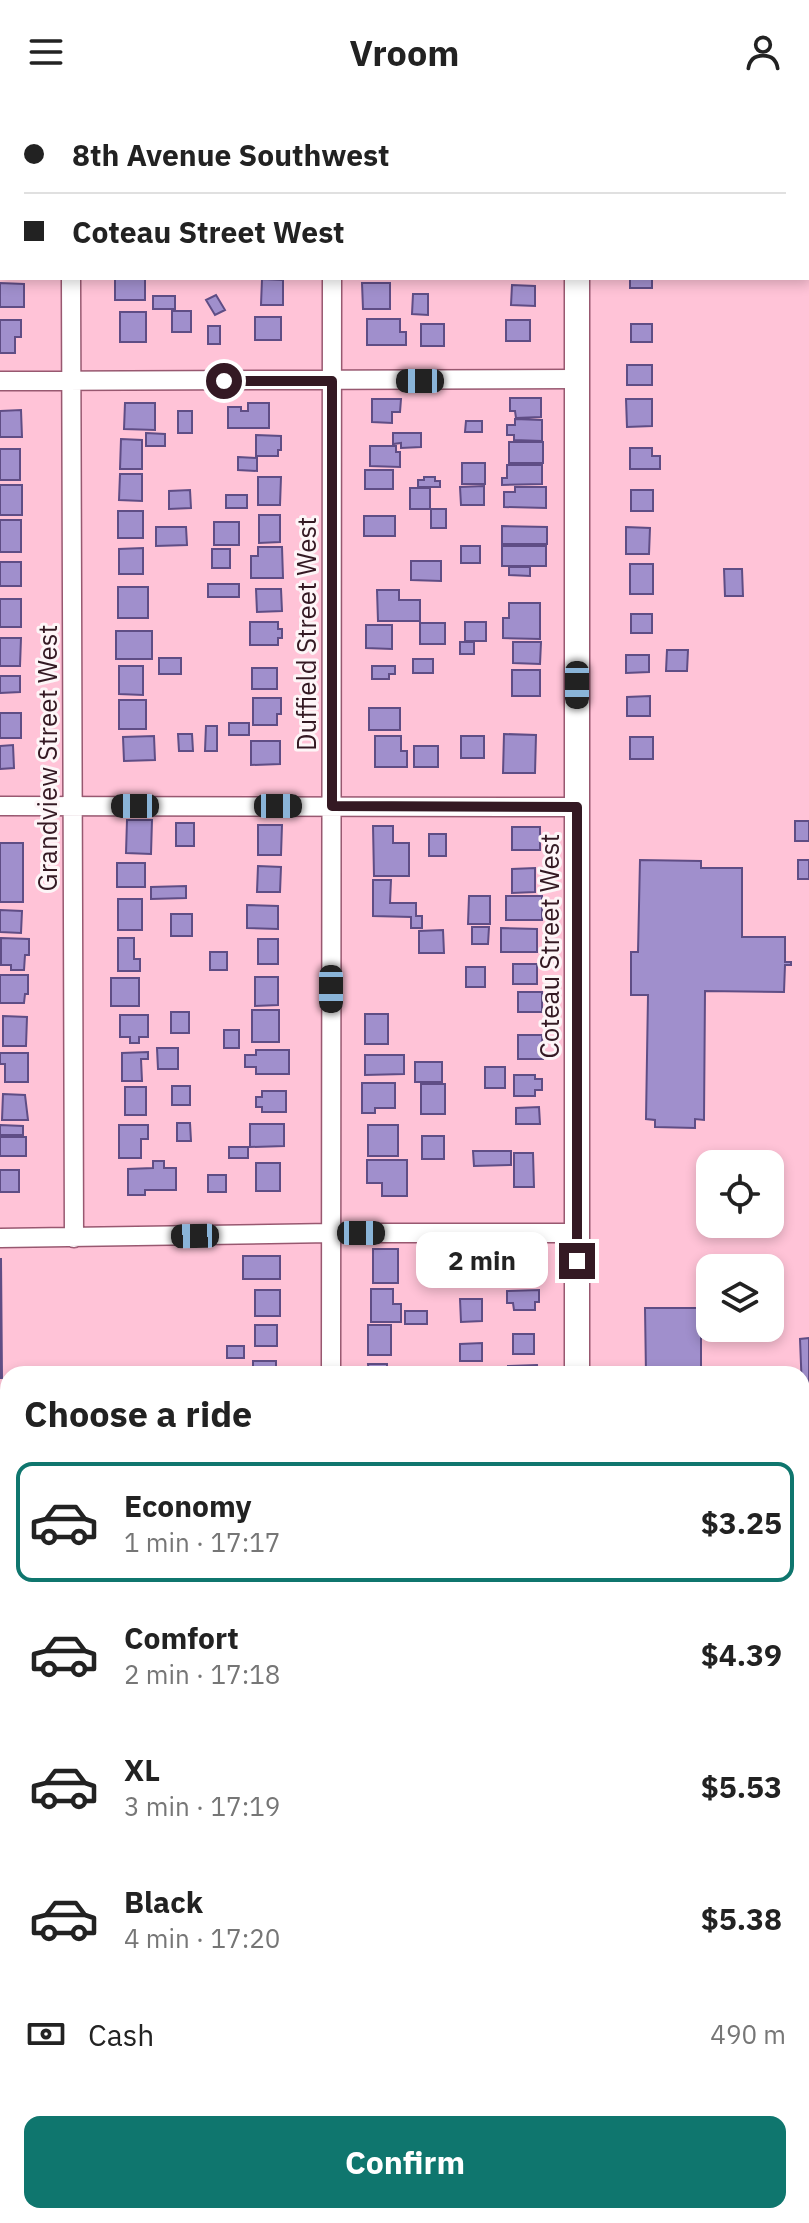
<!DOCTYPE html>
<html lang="en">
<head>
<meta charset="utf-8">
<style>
	body { margin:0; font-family:"IBM Plex Sans",sans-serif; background:#f2f2f2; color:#222; height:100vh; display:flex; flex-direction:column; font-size:30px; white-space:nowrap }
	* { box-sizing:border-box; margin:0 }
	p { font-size:26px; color:#767676 }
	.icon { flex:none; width:44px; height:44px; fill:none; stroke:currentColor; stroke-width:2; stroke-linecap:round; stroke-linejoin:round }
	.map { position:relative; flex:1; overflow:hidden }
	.details { position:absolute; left:0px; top:1262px; width:810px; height:858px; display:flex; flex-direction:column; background:#fff; border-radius:24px 24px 0 0; box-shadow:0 4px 12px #0003 }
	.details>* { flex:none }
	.banner { position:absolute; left:0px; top:0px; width:810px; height:176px; box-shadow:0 4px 12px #0003; display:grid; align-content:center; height:176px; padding:0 24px; background:#fff }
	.tools { position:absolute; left:696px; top:1046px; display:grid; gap:16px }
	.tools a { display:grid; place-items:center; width:88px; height:88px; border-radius:16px; background:#fff; box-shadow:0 4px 12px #0003; font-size:40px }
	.end { position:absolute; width:36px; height:36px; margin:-18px; border:10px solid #341923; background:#fff; box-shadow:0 0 0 4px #fff }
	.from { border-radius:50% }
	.bubble { position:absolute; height:56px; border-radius:16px; background:#fff; box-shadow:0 4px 12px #0003; font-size:26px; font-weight:800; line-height:56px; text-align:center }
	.car { position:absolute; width:24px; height:48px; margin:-24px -12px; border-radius:10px; box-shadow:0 0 6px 2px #0007; background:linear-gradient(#222 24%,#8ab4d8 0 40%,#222 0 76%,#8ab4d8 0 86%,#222 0) }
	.banner b { display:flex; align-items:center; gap:28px; height:76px; font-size:30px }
	.banner b+b { border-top:2px solid #e0e0e0 }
	.banner i { width:20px; height:20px; background:#222 }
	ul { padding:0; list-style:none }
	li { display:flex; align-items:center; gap:24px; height:120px; margin:0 16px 12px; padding:0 8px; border:4px solid transparent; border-radius:16px }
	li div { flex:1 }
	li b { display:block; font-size:30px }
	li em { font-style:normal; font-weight:800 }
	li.active { border-color:#0f766e }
	li>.icon { width:72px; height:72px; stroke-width:1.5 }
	h2 { padding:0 24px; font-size:36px; line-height:96px }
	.pay { display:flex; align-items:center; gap:20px; height:88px; padding:0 24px; font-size:30px }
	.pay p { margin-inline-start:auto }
	.primary-button { display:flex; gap:16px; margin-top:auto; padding:16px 24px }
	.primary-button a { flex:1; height:92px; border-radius:16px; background:#0f766e; color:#fff; font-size:32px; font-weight:800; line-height:92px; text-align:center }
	header { display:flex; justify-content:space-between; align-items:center; height:104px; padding:0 24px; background:#fff; font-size:36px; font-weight:800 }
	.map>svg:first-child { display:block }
	.park { fill:#fea6c5 }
	.building { fill:#a08fcc; stroke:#5f4d85; stroke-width:2 }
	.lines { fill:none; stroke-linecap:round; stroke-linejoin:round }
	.minor-casing { stroke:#985870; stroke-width:21 }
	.tertiary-casing { stroke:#985870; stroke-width:27 }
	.minor { stroke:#fff; stroke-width:18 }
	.tertiary { stroke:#fff; stroke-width:24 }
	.route { stroke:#341923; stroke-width:10 }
	.labels { text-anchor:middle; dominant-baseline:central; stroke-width:6; stroke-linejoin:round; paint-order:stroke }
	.street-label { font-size:26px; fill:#341923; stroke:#fdf5f7 }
</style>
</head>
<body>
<header><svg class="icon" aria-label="menu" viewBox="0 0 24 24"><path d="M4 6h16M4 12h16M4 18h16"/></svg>Vroom<svg class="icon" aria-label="person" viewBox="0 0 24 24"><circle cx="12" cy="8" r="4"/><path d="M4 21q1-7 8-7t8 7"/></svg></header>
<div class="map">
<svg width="809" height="2119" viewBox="0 0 809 2119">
	<rect width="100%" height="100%" fill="#ffc3d7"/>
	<!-- park -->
	<path class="park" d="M 809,1327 L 809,1491 L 805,1481 L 802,1328 Z"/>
	<!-- building -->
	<path class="building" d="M 743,0 L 809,0 L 809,99 L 808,2 Z
		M 115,174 L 145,174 L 145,196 L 115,196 Z
		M 630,174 L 652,174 L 652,184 L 630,184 Z
		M 262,175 L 283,176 L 283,201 L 261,201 Z
		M 0,179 L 24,180 L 24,203 L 0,203 Z
		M 362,179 L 390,179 L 390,205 L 363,205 Z
		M 512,181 L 535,182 L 535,202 L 511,201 Z
		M 413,190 L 428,190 L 428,211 L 412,210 Z
		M 216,191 L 225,206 L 215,211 L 206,196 Z
		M 153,192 L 175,192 L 175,205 L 153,205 Z
		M 172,207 L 191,207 L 191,228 L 172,228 Z
		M 120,208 L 146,208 L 146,238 L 120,238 Z
		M 255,213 L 281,213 L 281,236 L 255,236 Z
		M 367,215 L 400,215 L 400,228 L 406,228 L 406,241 L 367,241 Z
		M 0,216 L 21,216 L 21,233 L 15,233 L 15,249 L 0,249 Z
		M 506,216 L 530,216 L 530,237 L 506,237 Z
		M 421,220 L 444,220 L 444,242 L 421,242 Z
		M 631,220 L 652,220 L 652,238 L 631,238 Z
		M 208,222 L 220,222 L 220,240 L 208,240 Z
		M 627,261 L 652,261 L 652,281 L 627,281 Z
		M 510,294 L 541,294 L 541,313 L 516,314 L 515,307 L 510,307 Z
		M 372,295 L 401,295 L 400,308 L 392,308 L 392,319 L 372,318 Z
		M 626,295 L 652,295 L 652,322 L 627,323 Z
		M 125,299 L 155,299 L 155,326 L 124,325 Z
		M 248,299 L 269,299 L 269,324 L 228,324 L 228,303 L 241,303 L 241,307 L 248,307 Z
		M 21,306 L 22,333 L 0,333 L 0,307 Z
		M 178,307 L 192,307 L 192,329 L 178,329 Z
		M 515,315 L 542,316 L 542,337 L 514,336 L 514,331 L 507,331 L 507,321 L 515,321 Z
		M 466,317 L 482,317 L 482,328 L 465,328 Z
		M 146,329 L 165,330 L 165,342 L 146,342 Z
		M 393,329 L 421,329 L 421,343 L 401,344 L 401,339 L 393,340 Z
		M 256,331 L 281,332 L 281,346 L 278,346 L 278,352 L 256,352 Z
		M 121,335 L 142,336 L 142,365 L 120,365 Z
		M 509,338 L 543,338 L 543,359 L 509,359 Z
		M 370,342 L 396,342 L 396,348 L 400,348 L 400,363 L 370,362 Z
		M 630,344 L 652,344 L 652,352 L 660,352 L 660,365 L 630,365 Z
		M 0,345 L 20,345 L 20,376 L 0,376 Z
		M 238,353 L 257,354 L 257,367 L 238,366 Z
		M 462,359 L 485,359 L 485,380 L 462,380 Z
		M 507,361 L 542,361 L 542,380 L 502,381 L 502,374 L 507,374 Z
		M 365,366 L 393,366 L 393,385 L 365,385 Z
		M 120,370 L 142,370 L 142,397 L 119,396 Z
		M 258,373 L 281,373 L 280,401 L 258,401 Z
		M 424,373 L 435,373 L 435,377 L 440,377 L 440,383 L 418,383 L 418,376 L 424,376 Z
		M 0,381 L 22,381 L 22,411 L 0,411 Z
		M 484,382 L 484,401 L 461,401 L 460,383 Z
		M 515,383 L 546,383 L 546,404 L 504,403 L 504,388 L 515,388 Z
		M 410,384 L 430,384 L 430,405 L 410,405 Z
		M 190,386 L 191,404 L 169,405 L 169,387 Z
		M 631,386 L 653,386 L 653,407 L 631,407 Z
		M 226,391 L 247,391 L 247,404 L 226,404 Z
		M 431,405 L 446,405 L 446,424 L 431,424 Z
		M 118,407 L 143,407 L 143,434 L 118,434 Z
		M 259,411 L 280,411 L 280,438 L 259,439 Z
		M 364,412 L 395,412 L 395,432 L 364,432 Z
		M 0,416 L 21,416 L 21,448 L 0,448 Z
		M 214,418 L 239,418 L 239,441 L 214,441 Z
		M 502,422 L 547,423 L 547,440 L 502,440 Z
		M 156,423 L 186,423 L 187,441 L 156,442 Z
		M 626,423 L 650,424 L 649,450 L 626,450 Z
		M 461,442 L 480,442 L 480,459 L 461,459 Z
		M 502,442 L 546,442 L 546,462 L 502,462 Z
		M 258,443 L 282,443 L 283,474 L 251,474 L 251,452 L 258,452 Z
		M 143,444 L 143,470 L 119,470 L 119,445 Z
		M 212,445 L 230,445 L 230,464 L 212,464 Z
		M 411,457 L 441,457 L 441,477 L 411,476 Z
		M 0,458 L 21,458 L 21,482 L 0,482 Z
		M 630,460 L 653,460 L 653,490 L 630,490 Z
		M 509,463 L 530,463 L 530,472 L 509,471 Z
		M 724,465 L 742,465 L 743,492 L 725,492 Z
		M 208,480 L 239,480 L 239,493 L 208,493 Z
		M 118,483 L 148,483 L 148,514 L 118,514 Z
		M 256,485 L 281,485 L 282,507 L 257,508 Z
		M 377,486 L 399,486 L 399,496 L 420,496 L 420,517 L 378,517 Z
		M 0,495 L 21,495 L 21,523 L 0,523 Z
		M 509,499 L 540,499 L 540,535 L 503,534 L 503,514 L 509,514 Z
		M 631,510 L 652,510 L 652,529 L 631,529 Z
		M 250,518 L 278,518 L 278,525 L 282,525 L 282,534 L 278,534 L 278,541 L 250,541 Z
		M 465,518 L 486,518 L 486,537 L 465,537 Z
		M 420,519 L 445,519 L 445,540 L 420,540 Z
		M 366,521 L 392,521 L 392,545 L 366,544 Z
		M 116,527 L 152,527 L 152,555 L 116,555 Z
		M 0,534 L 21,534 L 20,562 L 0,562 Z
		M 460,538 L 474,538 L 474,550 L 460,550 Z
		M 513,538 L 541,538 L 540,560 L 513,559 Z
		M 667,546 L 688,546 L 687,567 L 666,567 Z
		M 626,551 L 649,551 L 649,568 L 626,569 Z
		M 159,554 L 181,554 L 181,570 L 159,570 Z
		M 413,555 L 433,555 L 433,569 L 413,569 Z
		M 119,562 L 143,562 L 143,591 L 119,590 Z
		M 372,562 L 395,562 L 395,570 L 389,570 L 389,575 L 372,575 Z
		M 252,564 L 277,564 L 277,585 L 252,585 Z
		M 512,566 L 540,566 L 540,592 L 512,592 Z
		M 0,572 L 20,572 L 20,588 L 0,589 Z
		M 650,592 L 650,612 L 627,612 L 627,593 Z
		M 253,594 L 281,594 L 281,610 L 277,610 L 277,621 L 253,621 Z
		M 119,596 L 146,596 L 146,625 L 119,625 Z
		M 369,604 L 400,604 L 400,626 L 369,626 Z
		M 0,609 L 21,609 L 21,634 L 0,634 Z
		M 229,619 L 249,619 L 249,631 L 229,631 Z
		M 206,622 L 217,622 L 217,647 L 205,647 Z
		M 178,630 L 192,630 L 193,647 L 179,647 Z
		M 504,630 L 536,631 L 535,669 L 503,669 Z
		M 154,632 L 155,656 L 124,657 L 123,633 Z
		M 375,632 L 401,632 L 401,647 L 407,647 L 407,663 L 375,663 Z
		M 461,632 L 484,632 L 484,654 L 461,654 Z
		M 630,633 L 653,633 L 653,655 L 630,655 Z
		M 251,637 L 280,637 L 280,660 L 251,661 Z
		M 13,641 L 14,664 L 0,665 L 0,642 Z
		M 414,642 L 438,642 L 438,663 L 414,663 Z
		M 127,716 L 152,716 L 151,750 L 126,749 Z
		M 795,717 L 809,717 L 809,737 L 795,737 Z
		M 176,719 L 194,719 L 194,742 L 176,742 Z
		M 258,721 L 282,721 L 281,751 L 258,751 Z
		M 373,722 L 393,722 L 393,739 L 409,739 L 409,772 L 374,772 Z
		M 512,723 L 540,723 L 540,746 L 512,746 Z
		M 429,730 L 446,730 L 446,752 L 429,752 Z
		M 0,739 L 23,739 L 23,798 L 0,798 Z
		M 640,756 L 701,757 L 701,764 L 742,764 L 742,833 L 785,833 L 785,858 L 791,858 L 791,861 L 785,861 L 784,888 L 705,887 L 704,1016 L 695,1015 L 695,1024 L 655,1023 L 655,1016 L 646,1015 L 648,891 L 631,891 L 631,848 L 638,848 Z
		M 798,756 L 809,756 L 809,775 L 798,775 Z
		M 117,759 L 145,759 L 145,783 L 117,783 Z
		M 258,762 L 281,763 L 280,788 L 257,788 Z
		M 535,764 L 535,788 L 512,789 L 512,765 Z
		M 373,776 L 391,776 L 390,799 L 416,799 L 416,812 L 422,812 L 422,824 L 411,824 L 411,813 L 373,812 Z
		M 186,782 L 186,794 L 151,795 L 151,783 Z
		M 469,792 L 490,792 L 490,820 L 468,820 Z
		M 506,792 L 542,792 L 542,816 L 506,816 Z
		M 118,795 L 142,795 L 142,826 L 118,826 Z
		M 247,801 L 278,802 L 278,825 L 247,824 Z
		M 0,806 L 22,807 L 21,829 L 0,828 Z
		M 171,810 L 192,810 L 192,832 L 171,832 Z
		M 472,823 L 489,823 L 488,840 L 472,840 Z
		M 501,824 L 537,825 L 537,848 L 501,848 Z
		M 443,826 L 444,849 L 419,849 L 419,827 Z
		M 1,834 L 29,835 L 29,851 L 25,851 L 24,866 L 11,866 L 11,861 L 1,861 Z
		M 118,834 L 134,834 L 134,855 L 140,855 L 140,867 L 118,867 Z
		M 258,835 L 278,835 L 278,860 L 258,860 Z
		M 210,848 L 227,848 L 227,866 L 210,866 Z
		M 513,860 L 537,860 L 537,880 L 513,880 Z
		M 466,863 L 485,863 L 485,883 L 466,883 Z
		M 0,871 L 28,871 L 28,890 L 25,890 L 24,899 L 0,899 Z
		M 255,873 L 278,873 L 278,901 L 255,902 Z
		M 111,874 L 139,874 L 139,902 L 111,902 Z
		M 518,888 L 542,888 L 542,908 L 518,908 Z
		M 252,906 L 279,906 L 279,938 L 252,938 Z
		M 171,908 L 189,908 L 189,929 L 171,929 Z
		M 365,910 L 388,910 L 388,940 L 365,940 Z
		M 120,911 L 148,911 L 148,933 L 139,933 L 139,939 L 130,939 L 130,933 L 120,933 Z
		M 3,912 L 27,913 L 26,942 L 3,942 Z
		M 224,926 L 239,926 L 239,944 L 224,944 Z
		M 518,931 L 542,931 L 543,955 L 518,955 Z
		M 157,944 L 178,944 L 178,965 L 158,965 Z
		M 256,946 L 289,946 L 289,970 L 256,970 L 256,963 L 245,963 L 245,951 L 256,951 Z
		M 148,948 L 148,955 L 141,955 L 142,977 L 122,977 L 122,949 Z
		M 0,949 L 28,949 L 28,978 L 5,978 L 5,960 L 0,960 Z
		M 365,951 L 404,951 L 404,970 L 365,971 Z
		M 415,958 L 442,958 L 442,978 L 415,978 Z
		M 485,963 L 505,963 L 505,984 L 485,984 Z
		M 514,971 L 535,971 L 535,975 L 542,975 L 542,986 L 535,986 L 535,992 L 514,992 Z
		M 362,979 L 395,979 L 395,1004 L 375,1004 L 375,1009 L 362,1009 Z
		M 421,980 L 445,980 L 445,1010 L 421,1010 Z
		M 172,982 L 190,982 L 190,1001 L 172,1001 Z
		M 125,983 L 146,983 L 146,1011 L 125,1011 Z
		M 262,987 L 286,987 L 286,1008 L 262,1008 L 262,1003 L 256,1003 L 256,993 L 262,993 Z
		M 3,990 L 25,991 L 28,1016 L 2,1016 Z
		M 539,1003 L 540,1020 L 516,1020 L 516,1004 Z
		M 177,1019 L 190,1019 L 191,1037 L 177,1037 Z
		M 250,1020 L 284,1020 L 284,1042 L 250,1043 Z
		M 0,1021 L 23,1022 L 23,1031 L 0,1031 Z
		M 119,1021 L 148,1021 L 148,1035 L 141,1035 L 141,1054 L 119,1054 Z
		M 368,1021 L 398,1021 L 398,1052 L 368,1052 Z
		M 422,1032 L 444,1032 L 444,1055 L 422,1055 Z
		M 0,1033 L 26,1033 L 26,1052 L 0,1052 Z
		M 229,1043 L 248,1043 L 248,1054 L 229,1054 Z
		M 473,1047 L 511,1047 L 511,1061 L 474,1062 Z
		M 514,1049 L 533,1049 L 534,1083 L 514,1083 Z
		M 367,1056 L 407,1056 L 407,1092 L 382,1092 L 382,1079 L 367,1079 Z
		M 153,1057 L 164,1057 L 164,1064 L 176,1064 L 176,1086 L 145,1086 L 145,1091 L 128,1091 L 128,1065 L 153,1064 Z
		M 256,1059 L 280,1059 L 280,1087 L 256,1087 Z
		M 0,1066 L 19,1066 L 19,1088 L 0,1088 Z
		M 208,1071 L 226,1071 L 226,1088 L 208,1088 Z
		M 373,1145 L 398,1145 L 398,1179 L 373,1179 Z
		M 421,1145 L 443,1145 L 443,1166 L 421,1167 Z
		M 479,1145 L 492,1145 L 492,1180 L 480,1180 Z
		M 243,1152 L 280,1152 L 280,1175 L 243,1175 Z
		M 0,1155 L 1,1155 L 2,1274 L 0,1274 Z
		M 524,1156 L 524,1176 L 502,1176 L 501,1157 Z
		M 371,1185 L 393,1185 L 393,1200 L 401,1200 L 401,1218 L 371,1218 Z
		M 255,1186 L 280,1186 L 280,1212 L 255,1212 Z
		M 539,1186 L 539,1198 L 535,1198 L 535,1206 L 514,1206 L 513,1199 L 507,1199 L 507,1187 Z
		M 460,1195 L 482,1195 L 482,1217 L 461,1218 Z
		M 645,1204 L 701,1204 L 701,1270 L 646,1270 Z
		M 405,1207 L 427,1207 L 427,1220 L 405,1220 Z
		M 255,1221 L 277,1221 L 277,1242 L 255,1242 Z
		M 368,1221 L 391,1221 L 391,1251 L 368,1251 Z
		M 513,1230 L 534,1230 L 534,1250 L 513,1250 Z
		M 809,1234 L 809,1286 L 802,1286 L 800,1235 Z
		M 482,1239 L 482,1257 L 460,1257 L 460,1240 Z
		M 227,1242 L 244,1242 L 244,1254 L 227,1254 Z
		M 253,1257 L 276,1257 L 276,1270 L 253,1270 Z
		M 368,1260 L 387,1260 L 387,1270 L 369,1270 Z
		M 537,1261 L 538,1270 L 508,1270 L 508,1262 Z
		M 1,1475 L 8,1475 L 8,1511 L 1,1511 Z
		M 0,1617 L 8,1617 L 8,1647 L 0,1647 Z
		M 0,1710 L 8,1710 L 8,1747 L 0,1747 Z
		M 0,2079 L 8,2079 L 8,2102 L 0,2102 Z
		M 117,2112 L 156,2112 L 157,2119 L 117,2119 Z
		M 263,2112 L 297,2112 L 297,2119 L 263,2119 Z
		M 504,2112 L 541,2112 L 540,2119 L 503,2119 Z
		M 617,2112 L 645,2112 L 645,2119 L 617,2119 Z"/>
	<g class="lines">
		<defs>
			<path id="minor" d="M 70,0 L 70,2
				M 333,2 L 333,0
				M 71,174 L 74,1134
				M 0,277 L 577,275
				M 0,702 L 577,703
				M 0,1134 L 331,1129 L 576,1129
				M 331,1270 L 332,174
				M 802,1545 L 809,1546
				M 0,1547 L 8,1547
				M 0,1974 L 8,1974
				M 332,2112 L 332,2119
				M 76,2119 L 76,2112"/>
			<path id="tertiary" d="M 577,2 L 577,0
				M 577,174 L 577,1270
				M 802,1979 L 809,1979
				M 576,2112 L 576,2119"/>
		</defs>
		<!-- minor casing -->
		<use href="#minor" class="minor-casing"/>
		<!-- tertiary casing -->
		<use href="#tertiary" class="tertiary-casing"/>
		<!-- minor -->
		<use href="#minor" class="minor"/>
		<!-- tertiary -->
		<use href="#tertiary" class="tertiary"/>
	</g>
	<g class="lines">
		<!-- route -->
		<path class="route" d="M 224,277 L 332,277 L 332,702 L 577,703 L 577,1157"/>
	</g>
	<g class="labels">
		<!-- street labels -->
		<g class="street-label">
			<text transform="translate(306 530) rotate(-90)">Duffield Street West</text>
			<text transform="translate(47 654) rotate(-90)">Grandview Street West</text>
			<text transform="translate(549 842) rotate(-90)">Coteau Street West</text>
		</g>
	</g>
</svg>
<div class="tools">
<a><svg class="icon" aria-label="locate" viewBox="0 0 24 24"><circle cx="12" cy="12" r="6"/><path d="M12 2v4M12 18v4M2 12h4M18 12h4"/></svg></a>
<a><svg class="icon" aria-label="layers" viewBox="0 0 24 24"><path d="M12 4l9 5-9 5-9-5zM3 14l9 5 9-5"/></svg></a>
</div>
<i class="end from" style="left:224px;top:277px"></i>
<i class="end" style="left:577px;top:1157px"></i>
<div class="bubble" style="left:416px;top:1128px;width:132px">2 min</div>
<i class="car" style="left:420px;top:277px;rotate:270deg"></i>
<i class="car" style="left:577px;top:581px;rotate:180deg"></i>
<i class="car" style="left:135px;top:702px;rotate:270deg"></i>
<i class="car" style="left:278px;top:702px;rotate:90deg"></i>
<i class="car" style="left:331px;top:885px;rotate:180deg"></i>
<i class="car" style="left:361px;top:1129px;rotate:90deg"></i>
<i class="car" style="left:195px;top:1132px;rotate:269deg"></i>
<div class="banner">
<b><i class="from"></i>8th Avenue Southwest</b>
<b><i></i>Coteau Street West</b>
</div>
<section class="details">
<h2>Choose a ride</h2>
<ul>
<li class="active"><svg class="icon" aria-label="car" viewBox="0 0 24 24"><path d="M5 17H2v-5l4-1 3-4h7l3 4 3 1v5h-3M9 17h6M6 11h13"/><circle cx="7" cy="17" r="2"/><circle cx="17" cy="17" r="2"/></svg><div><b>Economy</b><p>1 min · 17:17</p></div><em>$3.25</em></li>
<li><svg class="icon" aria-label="car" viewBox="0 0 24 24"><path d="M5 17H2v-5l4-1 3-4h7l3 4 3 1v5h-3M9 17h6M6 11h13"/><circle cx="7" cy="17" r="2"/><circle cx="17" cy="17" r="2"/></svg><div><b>Comfort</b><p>2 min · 17:18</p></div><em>$4.39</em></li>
<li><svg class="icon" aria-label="car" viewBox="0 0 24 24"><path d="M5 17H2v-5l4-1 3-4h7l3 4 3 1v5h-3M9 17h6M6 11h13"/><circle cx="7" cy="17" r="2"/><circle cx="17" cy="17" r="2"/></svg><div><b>XL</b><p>3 min · 17:19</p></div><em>$5.53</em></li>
<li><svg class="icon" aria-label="car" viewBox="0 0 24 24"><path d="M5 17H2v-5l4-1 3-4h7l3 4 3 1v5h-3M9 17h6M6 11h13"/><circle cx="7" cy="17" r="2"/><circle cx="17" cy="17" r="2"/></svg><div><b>Black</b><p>4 min · 17:20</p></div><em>$5.38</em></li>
</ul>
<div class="pay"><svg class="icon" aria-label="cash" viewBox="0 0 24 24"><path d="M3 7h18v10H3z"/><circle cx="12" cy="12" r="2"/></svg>Cash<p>490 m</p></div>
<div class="primary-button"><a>Confirm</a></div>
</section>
</div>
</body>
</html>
